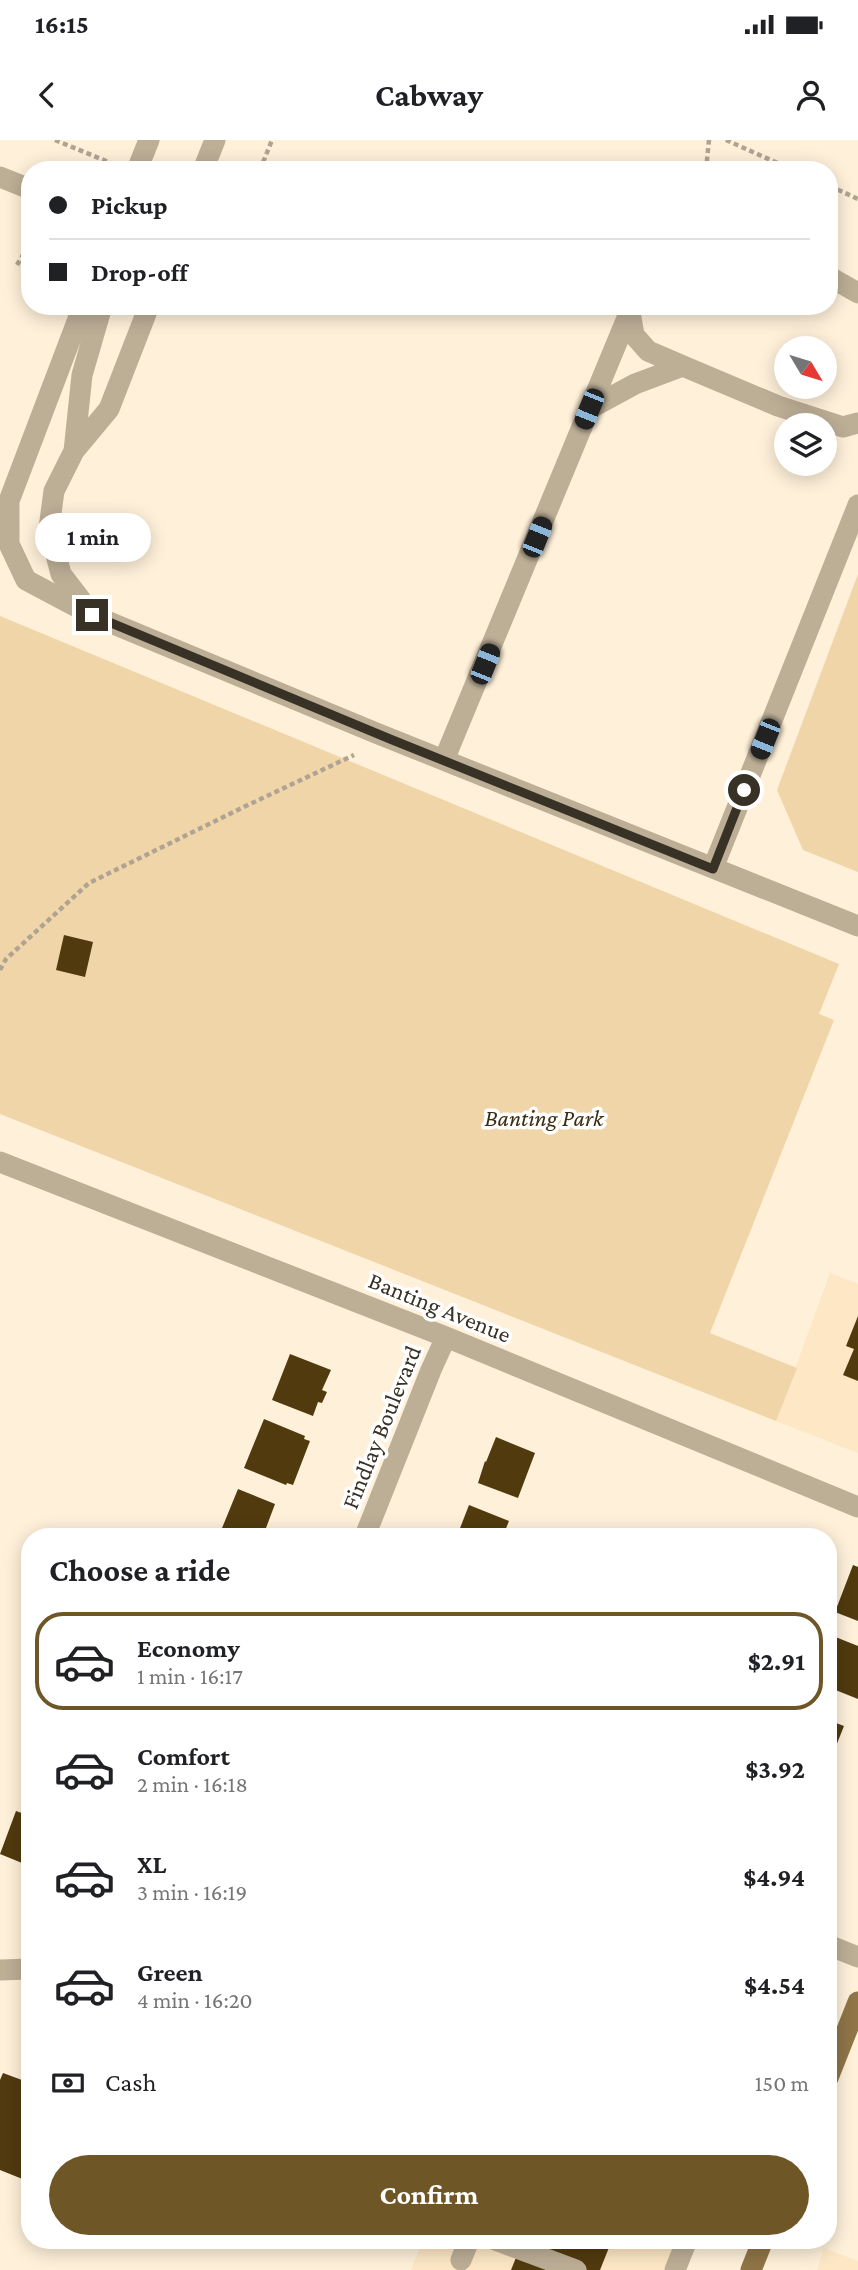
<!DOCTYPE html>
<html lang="en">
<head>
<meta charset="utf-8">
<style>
	body { margin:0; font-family:"Crimson Pro",serif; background:#f2f2f2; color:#202124; height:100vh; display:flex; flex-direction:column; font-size:26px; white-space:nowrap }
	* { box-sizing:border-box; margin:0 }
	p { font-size:23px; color:#757577 }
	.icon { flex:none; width:38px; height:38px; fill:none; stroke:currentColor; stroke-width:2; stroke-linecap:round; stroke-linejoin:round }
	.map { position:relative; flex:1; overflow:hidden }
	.details { position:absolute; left:21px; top:1388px; width:816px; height:721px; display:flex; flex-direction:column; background:#fff; border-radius:28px; box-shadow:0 4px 18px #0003 }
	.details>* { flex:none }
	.guide { position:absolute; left:21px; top:21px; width:817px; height:154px; border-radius:28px; box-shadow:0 4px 18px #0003; display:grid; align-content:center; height:154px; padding:0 28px; background:#fff }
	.needle { width:46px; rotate:128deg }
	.tools { position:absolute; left:774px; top:196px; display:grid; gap:14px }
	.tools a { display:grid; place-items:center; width:63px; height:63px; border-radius:50%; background:#fff; box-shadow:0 4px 18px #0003; font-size:35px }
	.end { position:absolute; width:32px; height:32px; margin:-16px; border:9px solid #383126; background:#fff; box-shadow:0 0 0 4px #fff }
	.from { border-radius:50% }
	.bubble { position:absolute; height:49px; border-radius:24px; background:#fff; box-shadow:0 4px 18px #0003; font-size:23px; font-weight:700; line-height:49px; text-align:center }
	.car { position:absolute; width:21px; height:42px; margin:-21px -10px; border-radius:9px; box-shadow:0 0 5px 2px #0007; background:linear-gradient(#222 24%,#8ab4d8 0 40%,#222 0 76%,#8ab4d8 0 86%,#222 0) }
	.guide b { display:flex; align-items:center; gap:24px; height:66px; font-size:26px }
	.guide b+b { border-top:2px solid #e0e0e0 }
	.guide i { width:18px; height:18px; background:#202124 }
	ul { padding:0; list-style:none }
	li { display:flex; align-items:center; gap:21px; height:98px; margin:0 14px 10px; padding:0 14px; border:4px solid transparent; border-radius:28px }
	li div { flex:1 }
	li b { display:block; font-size:26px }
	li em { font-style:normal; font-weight:700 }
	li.on { border-color:#6f5627 }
	li>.icon { width:63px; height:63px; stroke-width:1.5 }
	h2 { padding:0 28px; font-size:32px; line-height:84px }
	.pay { display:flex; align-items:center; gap:18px; height:77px; padding:0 28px; font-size:26px }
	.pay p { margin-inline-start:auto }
	.primary-button { display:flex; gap:14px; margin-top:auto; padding:14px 28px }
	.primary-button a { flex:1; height:80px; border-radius:42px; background:#6f5627; color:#fff; font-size:28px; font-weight:700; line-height:80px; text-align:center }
	.status { display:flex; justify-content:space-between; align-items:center; height:49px; padding:0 35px; background:#fff; direction:ltr }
	.status svg { height:19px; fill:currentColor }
	header { display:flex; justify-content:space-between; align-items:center; height:91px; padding:0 28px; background:#fff; font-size:32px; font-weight:700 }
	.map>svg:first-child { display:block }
	.built { fill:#fde7c4 }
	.green { fill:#f0d5a8 }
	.building { fill:#513a0e }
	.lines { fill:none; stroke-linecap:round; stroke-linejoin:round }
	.path { stroke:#afa492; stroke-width:4.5; stroke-dasharray:5 3.5; stroke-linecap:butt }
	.minor { stroke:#bdae96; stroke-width:21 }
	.major { stroke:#8f7547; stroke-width:21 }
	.route { stroke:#383126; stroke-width:9 }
	.labels { text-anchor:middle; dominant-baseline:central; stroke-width:7; stroke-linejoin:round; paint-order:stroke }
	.park-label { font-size:24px; font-style:italic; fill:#3c2e14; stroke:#fff }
	.street-label { font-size:24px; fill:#383126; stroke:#fff }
</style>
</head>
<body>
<div class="status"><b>16:15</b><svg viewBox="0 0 49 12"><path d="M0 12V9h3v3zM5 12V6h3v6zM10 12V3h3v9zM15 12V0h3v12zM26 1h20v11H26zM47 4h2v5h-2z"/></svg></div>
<header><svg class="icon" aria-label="back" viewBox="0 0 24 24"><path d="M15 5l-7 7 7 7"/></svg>Cabway<svg class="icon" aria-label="person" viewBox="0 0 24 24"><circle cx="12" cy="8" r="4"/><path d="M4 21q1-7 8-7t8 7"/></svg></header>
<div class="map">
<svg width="858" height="2130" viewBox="0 0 858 2130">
	<rect width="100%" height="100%" fill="#fef0d9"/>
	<!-- built -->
	<path class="built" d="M 830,1133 L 858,1144 L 858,1313 L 776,1281 Z
		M 423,2100 L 684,2100 L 672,2130 L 411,2130 Z
		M 824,2108 L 858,2121 L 858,2130 L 817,2130 Z"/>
	<!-- green -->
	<path class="green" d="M 858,434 L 858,732 L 803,710 L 777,650 Z
		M 0,476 L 839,824 L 819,874 L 834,880 L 710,1193 L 797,1228 L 776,1281 L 0,974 Z"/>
	<!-- building -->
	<path class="building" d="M 64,795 L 93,802 L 85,837 L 56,830 Z
		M 858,1176 L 858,1241 L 843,1235 L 854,1209 L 846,1206 Z
		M 290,1214 L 331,1230 L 322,1250 L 327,1252 L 322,1263 L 318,1262 L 313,1276 L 272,1260 Z
		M 264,1279 L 305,1296 L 304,1299 L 310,1301 L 293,1345 L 287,1343 L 286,1345 L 244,1328 Z
		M 496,1297 L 535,1313 L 518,1358 L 478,1343 L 485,1321 L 486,1322 Z
		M 238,1349 L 275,1364 L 263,1396 L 228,1396 L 220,1393 Z
		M 469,1365 L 509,1381 L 503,1396 L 457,1396 Z
		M 853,1425 L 858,1427 L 858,1481 L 835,1472 Z
		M 828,1494 L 858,1506 L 858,1559 L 828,1547 Z
		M 828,1580 L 844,1586 L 828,1626 Z
		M 16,1671 L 30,1676 L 30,1723 L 23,1720 L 22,1723 L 0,1714 Z
		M 3,1933 L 30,1943 L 30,2042 L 0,2030 L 0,1940 Z
		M 529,2100 L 612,2100 L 600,2130 L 587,2130 L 527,2105 Z
		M 517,2115 L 555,2130 L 511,2130 Z"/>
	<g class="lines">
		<!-- path -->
		<path class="path" d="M 55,0 L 111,23
			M 726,0 L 793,30
			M 260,30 L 272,0
			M 706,30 L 709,0
			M 830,46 L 858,59
			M 17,125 L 30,103
			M 0,830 L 6,819 L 89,743 L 250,664 L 354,615"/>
		<!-- minor -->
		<path class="minor" d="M 137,30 L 149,0
			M 203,30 L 215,0
			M 0,37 L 30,49
			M 830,137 L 858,153
			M 83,166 L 9,361 L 9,404 L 26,440 L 92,475 L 376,593 L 858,786
			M 630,172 L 634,195 L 648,211 L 683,226
			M 589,269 L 635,244 L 683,226 L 778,266 L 843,287 L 858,283
			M 74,311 L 82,235 L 102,166
			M 87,468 L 61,434 L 49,388 L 54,351 L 74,311 L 109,269 L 149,166
			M 444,620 L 632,166
			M 713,728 L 858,365
			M 0,1022 L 446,1197 L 858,1367
			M 365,1396 L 431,1230 L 446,1197
			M 828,1805 L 858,1817
			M 0,1830 L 30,1829
			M 495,2100 L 576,2130
			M 461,2120 L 469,2100
			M 675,2130 L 687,2100"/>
		<!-- major -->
		<path class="major" d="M 828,1938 L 858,1862
			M 751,2130 L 763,2100"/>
	</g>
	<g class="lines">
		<!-- route -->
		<path class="route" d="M 92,475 L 390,599 L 713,729 L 744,650"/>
	</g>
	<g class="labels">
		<!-- park labels -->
		<g class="park-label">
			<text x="544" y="977">Banting Park</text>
		</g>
		<!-- street labels -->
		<g class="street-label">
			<text transform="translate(440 1167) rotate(22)">Banting Avenue</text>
			<text transform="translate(381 1287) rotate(-68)">Findlay Boulevard</text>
		</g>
	</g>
</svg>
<div class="tools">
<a><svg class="needle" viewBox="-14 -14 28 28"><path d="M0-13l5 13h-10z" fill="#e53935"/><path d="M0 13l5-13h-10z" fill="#757577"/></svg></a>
<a><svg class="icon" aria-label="layers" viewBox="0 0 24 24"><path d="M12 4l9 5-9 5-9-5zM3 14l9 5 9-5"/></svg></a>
</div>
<i class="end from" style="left:744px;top:650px"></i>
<i class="end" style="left:92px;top:475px"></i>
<div class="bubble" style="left:35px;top:373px;width:116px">1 min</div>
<i class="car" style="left:589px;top:269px;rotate:202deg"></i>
<i class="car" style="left:537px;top:397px;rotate:22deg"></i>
<i class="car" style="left:485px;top:524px;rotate:22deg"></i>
<i class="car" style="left:765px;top:599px;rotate:202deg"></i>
<div class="guide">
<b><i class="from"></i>Pickup</b>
<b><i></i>Drop-off</b>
</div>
<section class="details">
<h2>Choose a ride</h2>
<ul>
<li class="on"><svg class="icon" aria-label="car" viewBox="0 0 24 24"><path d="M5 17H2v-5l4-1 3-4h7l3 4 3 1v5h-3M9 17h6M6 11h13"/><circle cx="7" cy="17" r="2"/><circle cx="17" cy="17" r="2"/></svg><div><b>Economy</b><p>1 min · 16:17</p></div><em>$2.91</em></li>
<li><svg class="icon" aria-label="car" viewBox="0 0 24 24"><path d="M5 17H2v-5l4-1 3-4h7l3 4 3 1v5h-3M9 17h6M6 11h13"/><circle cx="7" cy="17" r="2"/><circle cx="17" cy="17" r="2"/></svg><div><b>Comfort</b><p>2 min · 16:18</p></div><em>$3.92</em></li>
<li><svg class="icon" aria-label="car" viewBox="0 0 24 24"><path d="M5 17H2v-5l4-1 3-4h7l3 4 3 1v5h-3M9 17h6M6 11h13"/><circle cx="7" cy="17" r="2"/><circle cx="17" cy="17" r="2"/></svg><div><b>XL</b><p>3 min · 16:19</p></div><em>$4.94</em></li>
<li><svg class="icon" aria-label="car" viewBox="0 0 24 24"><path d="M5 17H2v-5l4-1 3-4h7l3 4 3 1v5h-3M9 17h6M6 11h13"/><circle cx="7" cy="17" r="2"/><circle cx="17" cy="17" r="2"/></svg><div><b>Green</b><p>4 min · 16:20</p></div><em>$4.54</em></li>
</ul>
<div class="pay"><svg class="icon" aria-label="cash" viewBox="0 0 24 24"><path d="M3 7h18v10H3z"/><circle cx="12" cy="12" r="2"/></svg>Cash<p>150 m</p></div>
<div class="primary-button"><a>Confirm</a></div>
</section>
</div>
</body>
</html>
